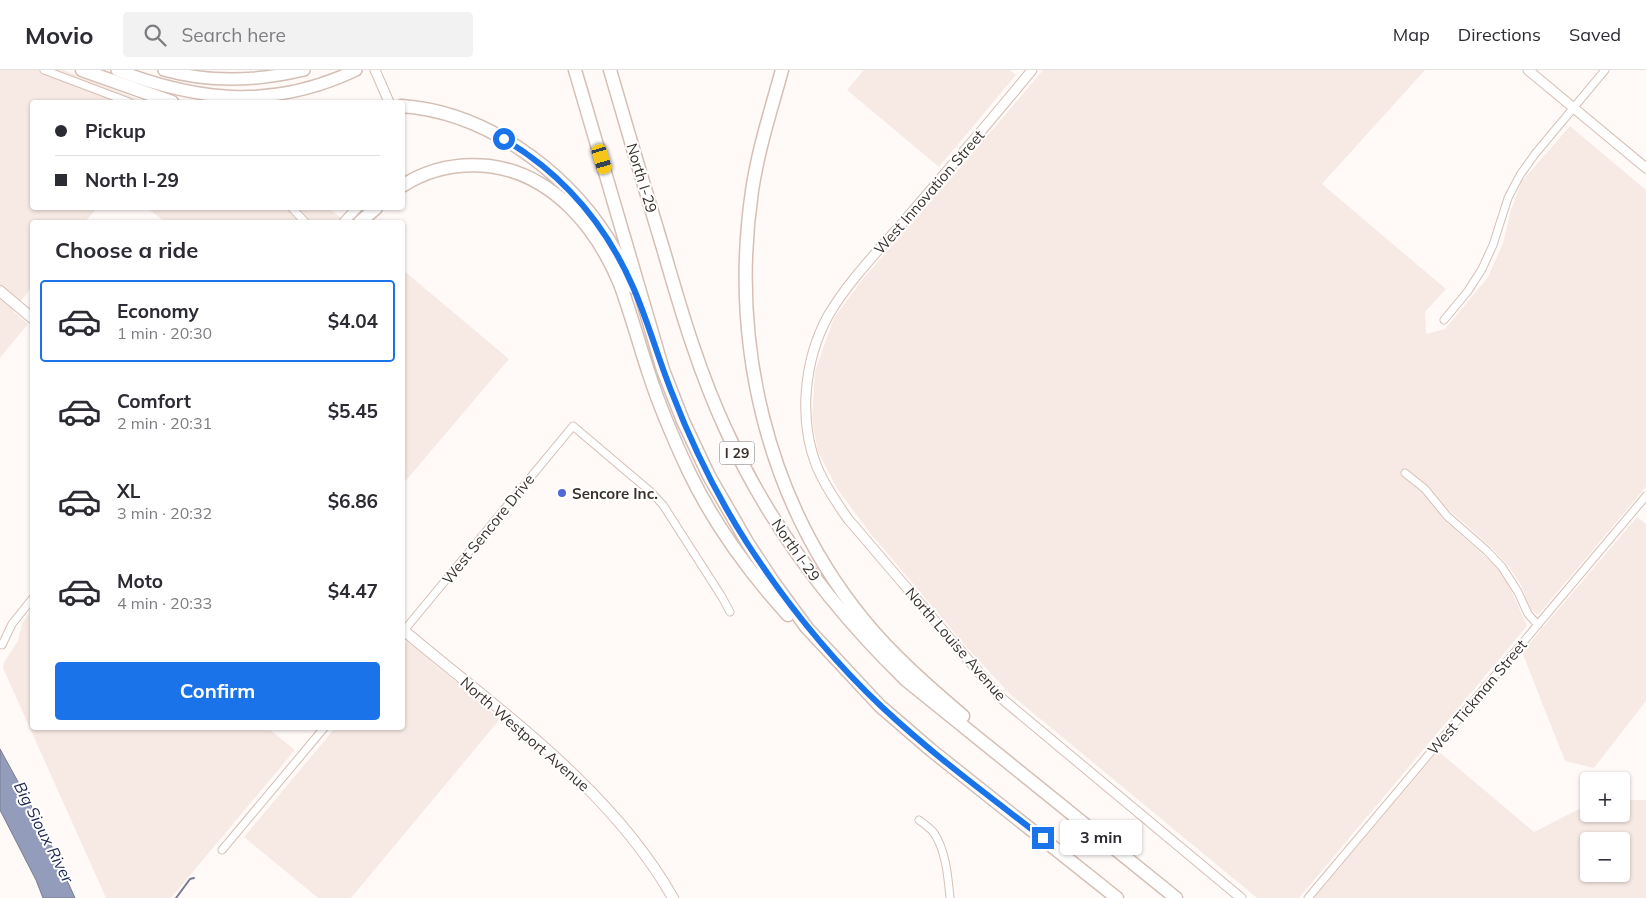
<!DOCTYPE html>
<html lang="en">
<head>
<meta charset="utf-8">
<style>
	body { margin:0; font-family:Mulish,sans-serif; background:#f2f2f3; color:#2b2b33; height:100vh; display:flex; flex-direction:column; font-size:19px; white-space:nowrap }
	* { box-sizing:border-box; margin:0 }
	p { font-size:16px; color:#7c7c81 }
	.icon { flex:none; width:28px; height:28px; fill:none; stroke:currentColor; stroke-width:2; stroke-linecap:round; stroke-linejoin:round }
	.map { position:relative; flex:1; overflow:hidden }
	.sheet { position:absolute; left:30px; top:150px; width:375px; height:510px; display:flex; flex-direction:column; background:#fff; border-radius:5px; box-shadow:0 1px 4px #0004 }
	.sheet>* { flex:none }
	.top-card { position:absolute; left:30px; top:30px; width:375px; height:110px; border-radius:5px; box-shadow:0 1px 4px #0004; display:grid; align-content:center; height:110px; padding:0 25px; background:#fff }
	.tools { position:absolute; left:1580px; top:702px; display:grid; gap:10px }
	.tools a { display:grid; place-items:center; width:50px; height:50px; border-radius:5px; background:#fff; box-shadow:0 1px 4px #0004; font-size:25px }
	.end { position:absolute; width:22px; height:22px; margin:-11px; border:6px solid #1a73e8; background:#fff; box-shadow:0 0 0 2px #fff }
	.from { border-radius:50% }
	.bubble { position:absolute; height:35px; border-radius:5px; background:#fff; box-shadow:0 1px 4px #0004; font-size:16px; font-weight:700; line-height:35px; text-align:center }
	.car { position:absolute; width:15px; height:30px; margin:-15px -8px; border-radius:6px; box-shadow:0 0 4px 1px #0007; background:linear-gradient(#f5c518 24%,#345 0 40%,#f5c518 0 76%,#345 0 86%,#f5c518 0) }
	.top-card b { display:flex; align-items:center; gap:18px; height:48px; font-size:19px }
	.top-card b+b { border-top:1px solid #e1e1e2 }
	.top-card i { width:12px; height:12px; background:#2b2b33 }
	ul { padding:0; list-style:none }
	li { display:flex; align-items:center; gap:15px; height:82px; margin:0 10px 8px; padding:0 15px; border:2px solid transparent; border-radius:5px }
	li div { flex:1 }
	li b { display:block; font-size:19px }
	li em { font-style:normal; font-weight:700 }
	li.on { border-color:#1a73e8 }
	li>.icon { width:45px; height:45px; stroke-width:1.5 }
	h2 { padding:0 25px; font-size:22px; line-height:60px }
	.cta { display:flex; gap:10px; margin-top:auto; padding:10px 25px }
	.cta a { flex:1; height:58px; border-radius:5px; background:#1a73e8; color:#fff; font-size:20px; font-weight:700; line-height:58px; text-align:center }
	header { display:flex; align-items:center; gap:30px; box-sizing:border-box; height:70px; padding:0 25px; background:#fff; border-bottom:1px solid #e1e1e2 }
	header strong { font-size:24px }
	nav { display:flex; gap:28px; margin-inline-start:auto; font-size:18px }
	.search { width:350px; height:45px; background:#f2f2f3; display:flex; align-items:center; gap:12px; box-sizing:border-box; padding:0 18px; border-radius:5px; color:#7c7c81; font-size:19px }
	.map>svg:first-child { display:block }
	.built { fill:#f7eae5; fill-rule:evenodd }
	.water { fill:#939cbb; stroke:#787c90 }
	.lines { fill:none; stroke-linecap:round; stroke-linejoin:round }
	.stream { stroke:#787c90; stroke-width:2 }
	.minor-casing { stroke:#d5bfb5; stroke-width:9 }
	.tertiary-casing { stroke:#d5bfb5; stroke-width:11 }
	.secondary-casing { stroke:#d5bfb5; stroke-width:12 }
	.trunk-casing { stroke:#d5bfb5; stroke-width:14 }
	.motorway-casing { stroke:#d5bfb5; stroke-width:15 }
	.minor { stroke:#fff; stroke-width:7 }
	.tertiary { stroke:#fff; stroke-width:9 }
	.secondary { stroke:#fff; stroke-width:10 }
	.trunk { stroke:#fff; stroke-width:11 }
	.motorway { stroke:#fff; stroke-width:12 }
	.route { stroke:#1a73e8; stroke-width:6 }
	.poi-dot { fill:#5066db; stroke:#fff; stroke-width:2 }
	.labels { text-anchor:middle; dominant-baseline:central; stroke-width:4; stroke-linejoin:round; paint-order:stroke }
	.shield { fill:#fff; stroke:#756f6c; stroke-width:1 }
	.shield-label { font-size:14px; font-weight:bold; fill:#3a312d }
	.street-label { font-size:15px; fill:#3a312d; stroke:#fff }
	.poi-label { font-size:15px; font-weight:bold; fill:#3a312d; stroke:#fff; text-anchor:start }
	.water-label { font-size:16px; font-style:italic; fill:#202953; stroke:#fff }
</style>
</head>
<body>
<header>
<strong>Movio</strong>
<div class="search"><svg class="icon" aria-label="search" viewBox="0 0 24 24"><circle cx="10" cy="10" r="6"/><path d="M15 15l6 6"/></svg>Search here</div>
<nav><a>Map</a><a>Directions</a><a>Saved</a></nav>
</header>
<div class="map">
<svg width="1646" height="828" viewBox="0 0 1646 828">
	<rect width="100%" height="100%" fill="#fffaf8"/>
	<!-- built -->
	<path class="built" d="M 0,0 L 63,0 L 146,32 L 32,32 L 32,138 L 97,138 L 85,152 L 32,152 L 32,217 L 13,241 L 28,254 L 0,288 Z
		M 864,0 L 1010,0 L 1016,5 L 939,97 L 847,20 Z
		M 1043,0 L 1425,0 L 1322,114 L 1446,219 L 1425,242 L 1426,264 L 1445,259 L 1488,207 L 1503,173 L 1511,140 L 1522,111 L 1570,56 L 1646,120 L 1646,417 L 1538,545 L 1531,540 L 1521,515 L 1509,497 L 1493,479 L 1450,441 L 1442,448 L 1498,498 L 1509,515 L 1527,556 L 1299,828 L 1257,828 L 1010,624 L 970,581 L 870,463 L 838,420 L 818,382 L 812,350 L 815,301 L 834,248 L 862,210 L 966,91 Z
		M 147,138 L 328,138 L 346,152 L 165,152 Z
		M 403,200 L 509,289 L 403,414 Z
		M 1637,447 L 1646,454 L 1646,631 L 1594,698 L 1565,691 L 1522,582 Z
		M 32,540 L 32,658 L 268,658 L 295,680 L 171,828 L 106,828 L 3,598 L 4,592 L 18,571 L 22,553 Z
		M 407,571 L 500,649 L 351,828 L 318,828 L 244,767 L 335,658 L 402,658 L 403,577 Z
		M 1438,681 L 1534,762 L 1589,734 L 1589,744 L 1621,744 L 1621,730 L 1646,730 L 1646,828 L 1314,828 ZM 1589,771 L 1621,771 L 1621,804 L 1589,804 Z"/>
	<!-- water -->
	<path class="water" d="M 0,679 L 44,759 L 75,828 L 43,828 L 36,810 L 0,740 Z"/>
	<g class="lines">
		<!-- stream -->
		<path class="stream" d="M 176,828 L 190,809 L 194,808"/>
		<defs>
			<path id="minor" d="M 44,0 L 129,32
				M 292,138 L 305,152
				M 1444,250 L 1468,221 L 1482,199 L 1493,175 L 1508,128 L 1520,105 L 1535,84 L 1605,0
				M 1405,403 L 1425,419 L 1447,446 L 1487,481 L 1502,497 L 1518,522 L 1528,544 L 1538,555
				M 402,563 L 573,356 L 651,422 L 663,435 L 722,527 L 730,542
				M 2,575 L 12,554 L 32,529
				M 919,750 C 924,754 930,758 934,763 C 946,781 948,807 950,828
				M 222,780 L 324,658
				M 1308,828 L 1646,426"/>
			<path id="tertiary" d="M 375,0 L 389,32
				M 1032,0 C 993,48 952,95 912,142 C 884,175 850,208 828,246 C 804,290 798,350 817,397 C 825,416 836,432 848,449 L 1000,627 L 1241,828
				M 1528,0 L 1646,98
				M 344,152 L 357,138"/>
			<path id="secondary" d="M 0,221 L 32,248
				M 402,559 C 497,639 611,718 673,828"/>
			<path id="trunk" d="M 117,0 C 200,32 274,39 356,0
				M 164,0 C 210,13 258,11 304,0"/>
			<path id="motorway" d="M 82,0 L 172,32
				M 575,0 L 663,300 L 683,351 L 709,406 L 747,472 L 774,513 L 807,558 L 880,636 L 931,680 L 1117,828
				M 610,0 C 628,62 646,123 665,185 C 682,244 700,304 726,360 C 769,455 832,538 906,610 L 1176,828
				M 782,0 C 771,40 758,80 752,121 C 730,271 766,430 863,549 C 892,585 928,616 963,646
				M 402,36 C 485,42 563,99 607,167 C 617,183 625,200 633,217
				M 402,116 C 428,99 459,93 489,96 C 553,104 597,158 620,214 C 631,244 639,274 649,304 C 660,338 674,370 689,402 C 714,454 749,502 788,545
				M 360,152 L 376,138"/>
		</defs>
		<!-- minor casing -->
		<use href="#minor" class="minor-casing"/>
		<!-- tertiary casing -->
		<use href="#tertiary" class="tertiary-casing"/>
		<!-- secondary casing -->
		<use href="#secondary" class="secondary-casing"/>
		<!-- trunk casing -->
		<use href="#trunk" class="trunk-casing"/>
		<!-- motorway casing -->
		<use href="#motorway" class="motorway-casing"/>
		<!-- minor -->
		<use href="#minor" class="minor"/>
		<!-- tertiary -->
		<use href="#tertiary" class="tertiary"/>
		<!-- secondary -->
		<use href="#secondary" class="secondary"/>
		<!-- trunk -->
		<use href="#trunk" class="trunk"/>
		<!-- motorway -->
		<use href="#motorway" class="motorway"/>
	</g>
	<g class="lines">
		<!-- route -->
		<path class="route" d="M 504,69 C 563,104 606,155 633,217 C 648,251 658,288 672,323 C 692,375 717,426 747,473 C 786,533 830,588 882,637 C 932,684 989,726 1043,768"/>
	</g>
	<!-- markers -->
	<circle class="poi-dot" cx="562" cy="423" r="5"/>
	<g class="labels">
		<!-- shield labels -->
		<rect class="shield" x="719.5" y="371.5" width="35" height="23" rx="4"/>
		<g class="shield-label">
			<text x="737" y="383">I 29</text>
		</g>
		<!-- street labels -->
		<g class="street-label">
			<text transform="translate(642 108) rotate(73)">North I-29</text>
			<text transform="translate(929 122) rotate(-49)">West Innovation Street</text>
			<text transform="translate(488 459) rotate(-51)">West Sencore Drive</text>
			<text transform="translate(796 480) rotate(55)">North I-29</text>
			<text transform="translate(956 574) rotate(49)">North Louise Avenue</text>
			<text transform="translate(1477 627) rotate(-50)">West Tickman Street</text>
			<text transform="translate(525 664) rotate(41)">North Westport Avenue</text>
		</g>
		<!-- poi labels -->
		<g class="poi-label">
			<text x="572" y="423">Sencore Inc.</text>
		</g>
		<!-- water labels -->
		<g class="water-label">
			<text transform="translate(44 762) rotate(63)">Big Sioux River</text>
		</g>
	</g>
</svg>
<div class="tools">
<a>+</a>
<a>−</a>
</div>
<i class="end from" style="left:504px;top:69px"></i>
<i class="end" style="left:1043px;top:768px"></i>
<div class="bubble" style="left:1060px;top:750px;width:82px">3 min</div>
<i class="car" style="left:602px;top:89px;rotate:163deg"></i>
<div class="top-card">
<b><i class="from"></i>Pickup</b>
<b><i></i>North I-29</b>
</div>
<section class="sheet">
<h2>Choose a ride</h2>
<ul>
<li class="on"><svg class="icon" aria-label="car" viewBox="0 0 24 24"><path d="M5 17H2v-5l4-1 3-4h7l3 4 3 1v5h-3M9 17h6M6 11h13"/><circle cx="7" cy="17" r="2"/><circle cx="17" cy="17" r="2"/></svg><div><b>Economy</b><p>1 min · 20:30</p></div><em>$4.04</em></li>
<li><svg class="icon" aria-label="car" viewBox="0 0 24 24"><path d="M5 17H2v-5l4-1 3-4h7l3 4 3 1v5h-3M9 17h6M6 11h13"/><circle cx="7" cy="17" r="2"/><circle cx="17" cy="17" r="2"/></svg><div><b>Comfort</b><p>2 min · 20:31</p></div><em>$5.45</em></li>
<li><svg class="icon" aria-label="car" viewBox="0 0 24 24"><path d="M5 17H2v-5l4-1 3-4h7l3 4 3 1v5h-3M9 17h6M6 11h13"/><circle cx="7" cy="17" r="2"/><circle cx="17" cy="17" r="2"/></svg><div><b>XL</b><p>3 min · 20:32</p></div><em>$6.86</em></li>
<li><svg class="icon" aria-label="car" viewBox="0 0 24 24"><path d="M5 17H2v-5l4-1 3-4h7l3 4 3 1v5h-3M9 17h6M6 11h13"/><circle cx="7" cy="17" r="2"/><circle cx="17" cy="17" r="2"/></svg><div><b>Moto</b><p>4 min · 20:33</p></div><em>$4.47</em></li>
</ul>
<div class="cta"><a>Confirm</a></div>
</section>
</div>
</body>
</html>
